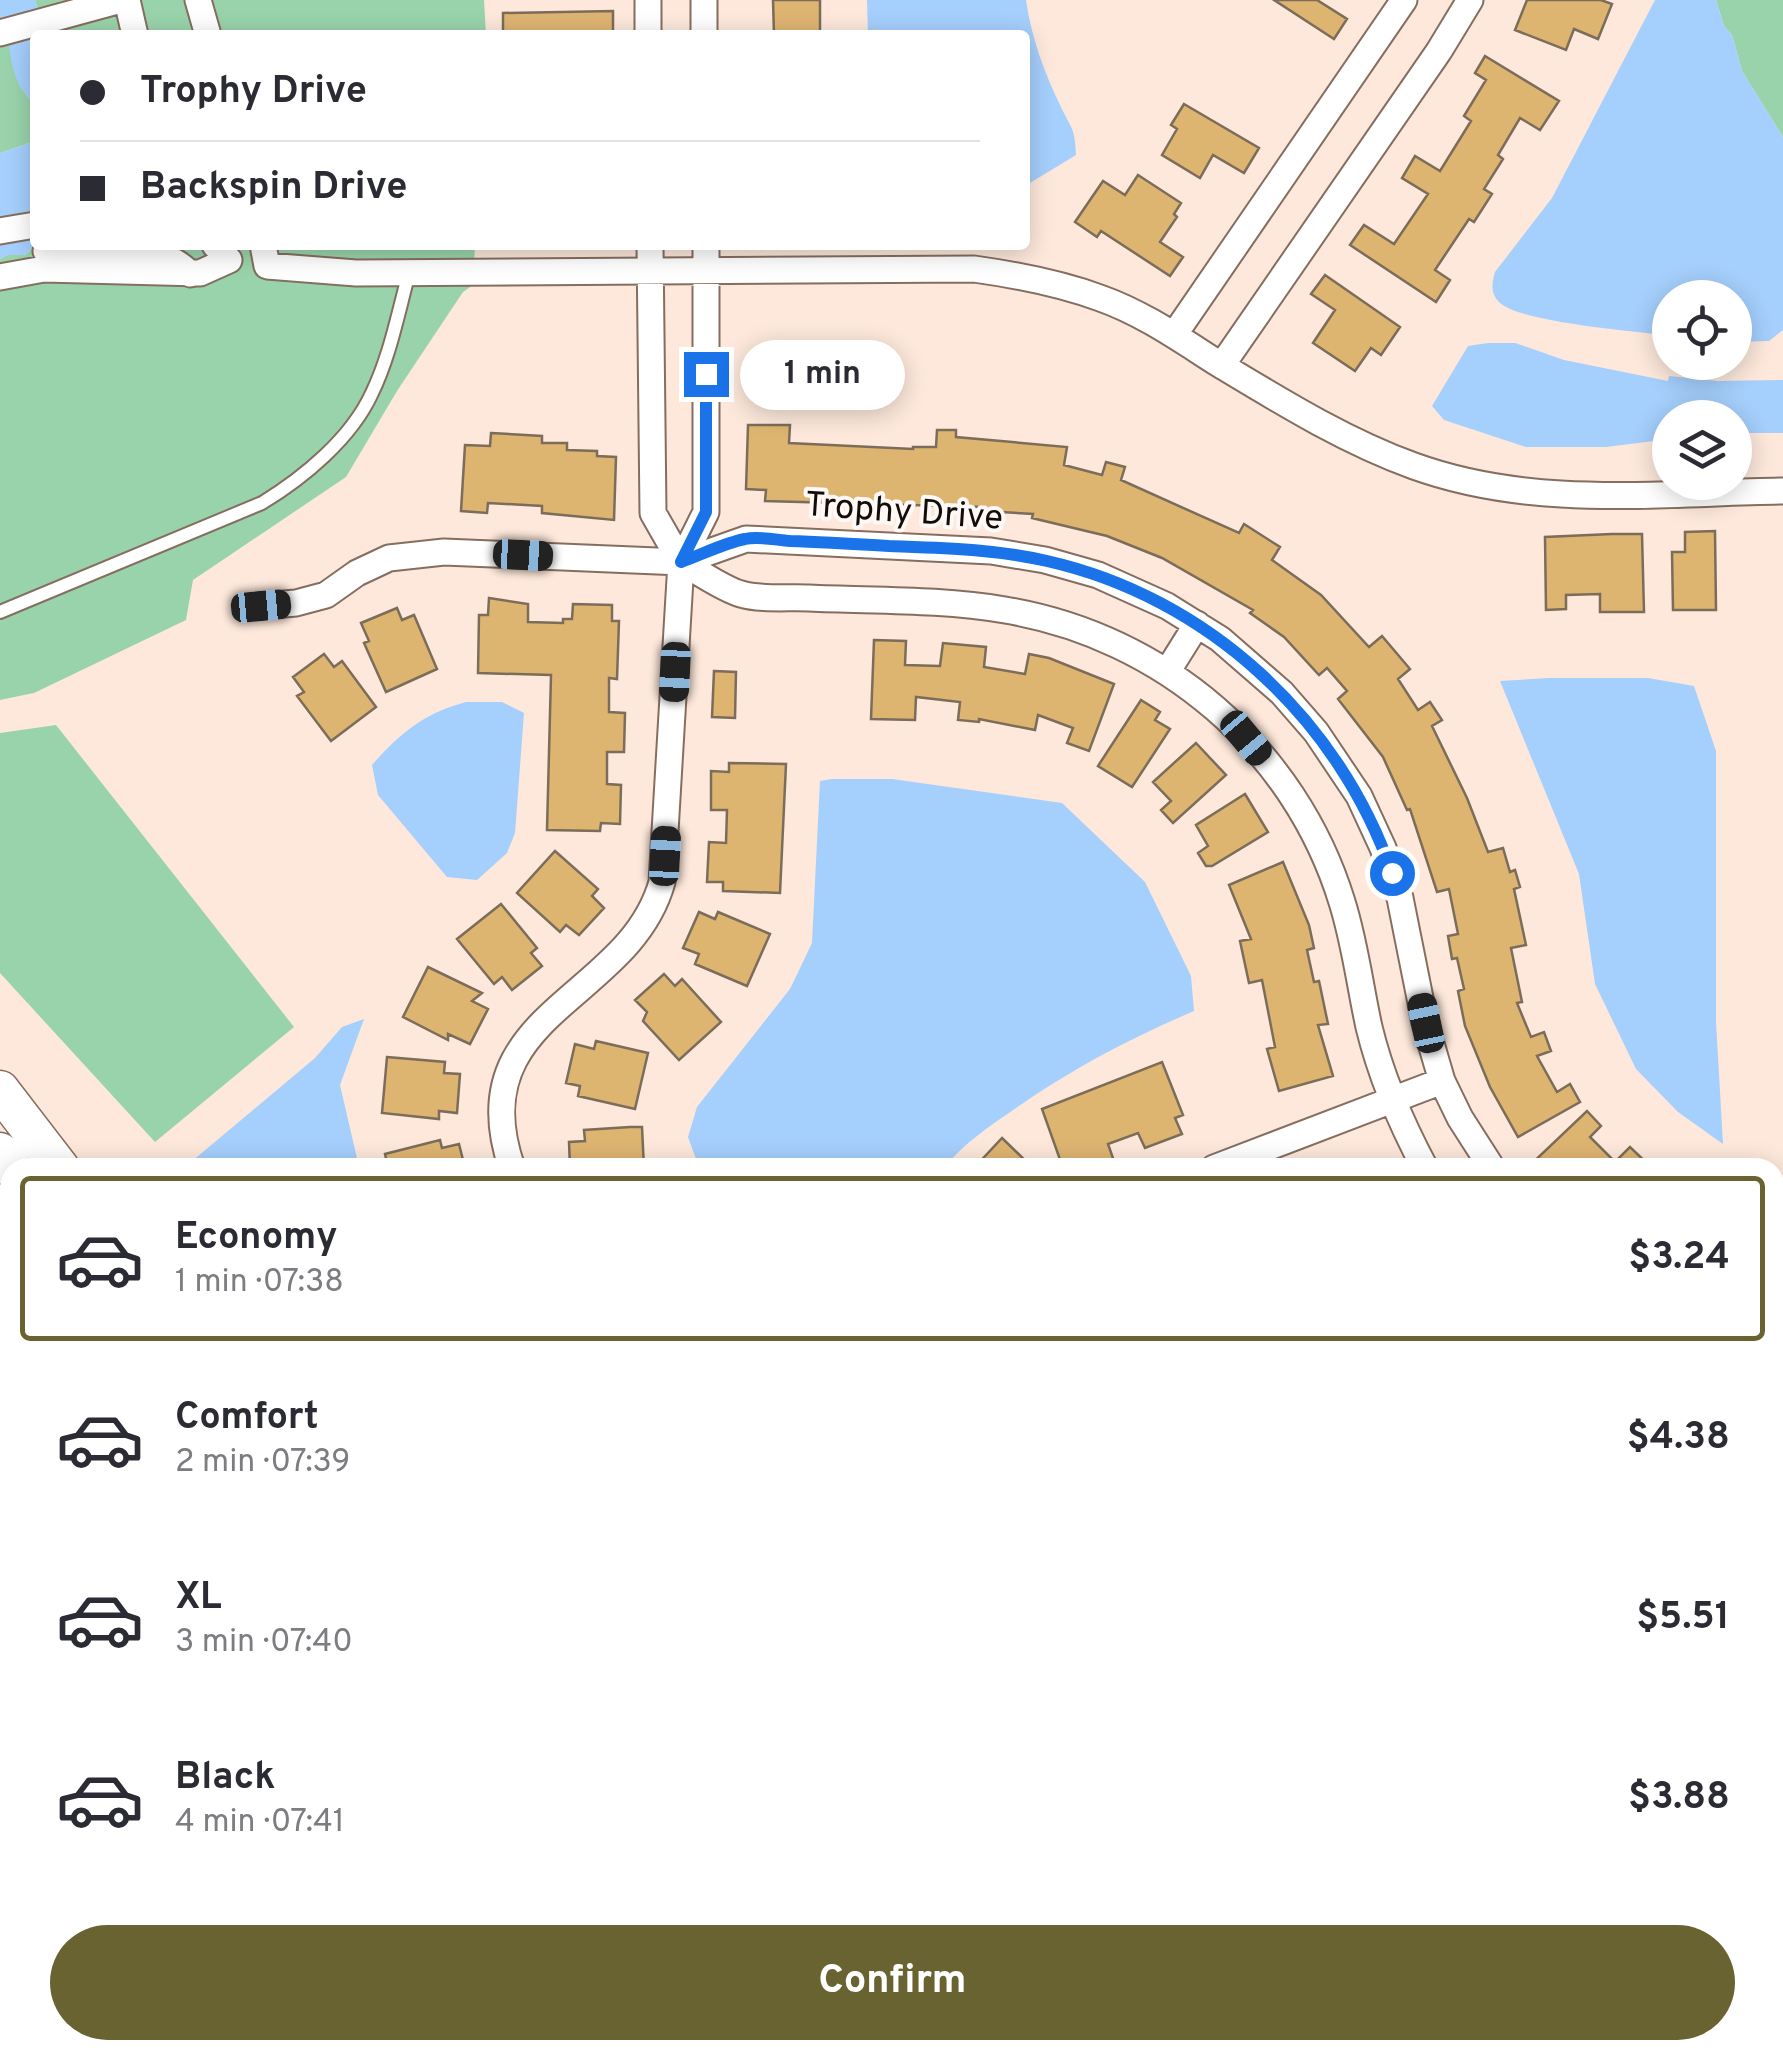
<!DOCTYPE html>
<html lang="en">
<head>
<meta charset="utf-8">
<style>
	body { margin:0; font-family:Overpass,sans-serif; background:#f7f7f7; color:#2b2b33; height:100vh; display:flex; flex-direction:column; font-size:38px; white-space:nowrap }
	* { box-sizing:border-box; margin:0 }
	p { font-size:32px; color:#7c7c81 }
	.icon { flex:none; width:55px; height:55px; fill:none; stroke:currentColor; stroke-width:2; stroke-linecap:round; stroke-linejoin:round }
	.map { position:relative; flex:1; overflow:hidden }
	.details { position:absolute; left:0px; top:1158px; width:1785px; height:902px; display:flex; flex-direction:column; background:#fff; border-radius:30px 30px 0 0; box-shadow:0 5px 25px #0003 }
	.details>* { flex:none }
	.top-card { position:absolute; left:30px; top:30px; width:1000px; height:220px; border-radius:10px; box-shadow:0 5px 25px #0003; display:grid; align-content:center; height:220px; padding:0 50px; background:#fff }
	.tools { position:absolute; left:1652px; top:280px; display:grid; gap:20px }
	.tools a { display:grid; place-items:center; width:100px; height:100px; border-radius:50%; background:#fff; box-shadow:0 5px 25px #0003; font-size:50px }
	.end { position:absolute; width:45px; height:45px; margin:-22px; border:12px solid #1a73e8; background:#fff; box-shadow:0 0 0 5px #fff }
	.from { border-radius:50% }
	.bubble { position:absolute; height:70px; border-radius:35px; background:#fff; box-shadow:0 5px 25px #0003; font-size:32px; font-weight:700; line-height:70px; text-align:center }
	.car { position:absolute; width:30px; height:60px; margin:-30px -15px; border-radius:12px; box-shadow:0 0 8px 2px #0007; background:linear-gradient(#222 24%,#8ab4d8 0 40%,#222 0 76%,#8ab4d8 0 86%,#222 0) }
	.top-card b { display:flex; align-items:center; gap:35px; height:95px; font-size:38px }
	.top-card b+b { border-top:2px solid #e1e1e2 }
	.top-card i { width:25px; height:25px; background:#2b2b33 }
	ul { padding:18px 0 0; list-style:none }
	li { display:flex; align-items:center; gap:30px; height:165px; margin:0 20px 15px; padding:0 30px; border:5px solid transparent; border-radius:10px }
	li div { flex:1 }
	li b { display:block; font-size:38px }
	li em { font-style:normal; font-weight:700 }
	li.on { border-color:#686330 }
	li>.icon { width:90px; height:90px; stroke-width:1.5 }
	.cta { display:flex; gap:20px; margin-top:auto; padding:20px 50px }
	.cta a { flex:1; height:115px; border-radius:60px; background:#686330; color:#fff; font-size:40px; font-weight:700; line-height:115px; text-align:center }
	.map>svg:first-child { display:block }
	.green { fill:#99d3ab }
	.water { fill:#a5cffc }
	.building { fill:#deb471; stroke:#7b6d59; stroke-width:2.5 }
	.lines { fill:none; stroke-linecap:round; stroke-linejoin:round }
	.service-casing { stroke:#856e60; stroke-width:16 }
	.minor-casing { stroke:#856e60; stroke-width:29 }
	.primary-casing { stroke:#856e60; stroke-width:41 }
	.service { stroke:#fff; stroke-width:12 }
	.minor { stroke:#fff; stroke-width:25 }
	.primary { stroke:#fff; stroke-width:38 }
	.route { stroke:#1a73e8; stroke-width:12 }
	.labels { text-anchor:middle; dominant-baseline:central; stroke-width:8; stroke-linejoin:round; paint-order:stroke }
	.street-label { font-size:35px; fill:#140c07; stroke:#fef9f6 }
</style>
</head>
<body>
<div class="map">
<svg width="1783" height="2059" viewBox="0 0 1783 2059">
	<rect width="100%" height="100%" fill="#fde8db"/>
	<!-- green -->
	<path class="green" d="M 35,0 L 484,0 L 486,35 L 46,35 Z
		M 1716,0 L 1783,0 L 1783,137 L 1742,71 L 1732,35 L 1724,26 Z
		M 0,16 C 20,35 2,78 35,103 L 35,141 L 0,153 Z
		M 35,245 L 475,245 L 473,285 L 463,292 L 397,391 L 346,477 L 193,580 L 186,620 L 34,693 L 0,700 L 0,259 L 7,255 L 25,255 Z
		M 56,725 L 294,1027 L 155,1142 L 0,973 L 0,733 Z
		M 0,1225 L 10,1238 L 10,1577 L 0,1576 Z"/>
	<!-- water -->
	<path class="water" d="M 0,0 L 35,0 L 46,35 L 35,35 L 35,103 C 9,83 11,52 6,22 L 0,16 Z
		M 867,0 L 1026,0 C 1031,36 1044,72 1060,105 C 1071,129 1075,126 1076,155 L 1025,186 L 1025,35 L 868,35 Z
		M 1655,0 L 1716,0 L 1724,26 L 1732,35 L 1742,71 L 1783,137 L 1783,330 L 1769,341 L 1735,342 L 1735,298 L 1670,298 L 1670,336 C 1636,331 1520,323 1499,302 C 1490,293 1492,282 1495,272 L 1552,198 Z
		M 35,141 L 35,245 L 25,255 L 7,255 L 0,259 L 0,153 Z
		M 1488,343 L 1515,343 L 1564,360 L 1668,381 L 1669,376 L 1718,381 L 1783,380 L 1783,433 L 1735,433 L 1735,418 L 1670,418 L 1670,439 L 1606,447 L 1526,447 L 1444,420 L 1432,406 L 1468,346 Z
		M 1549,678 L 1648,678 L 1694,686 L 1716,751 L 1716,1022 L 1723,1144 L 1678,1112 L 1636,1069 L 1595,984 L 1579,874 L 1500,681 Z
		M 466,702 L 502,702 L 524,713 L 515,833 L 507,853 L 477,880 L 447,877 L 378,795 L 372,765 C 400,733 425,713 466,702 Z
		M 832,779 L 892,779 L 1062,803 L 1145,882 L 1191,976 L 1194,1011 C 1131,1038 1073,1068 1016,1108 C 990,1126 965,1142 945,1167 L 699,1167 L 688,1137 L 697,1107 L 790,989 L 812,943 L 820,781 Z
		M 364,1019 L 340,1085 L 359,1167 L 195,1167 L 191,1162 L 315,1058 L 342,1027 Z
		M 10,1756 L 10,2050 L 187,2050 L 176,2059 L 0,2059 L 0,1757 Z
		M 1775,1979 L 1783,1979 L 1783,2059 L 1693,2059 L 1685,2050 L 1775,2050 Z"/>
	<!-- building -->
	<path class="building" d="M 773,0 L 820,0 L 820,35 L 774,35 Z
		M 1274,0 L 1317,0 L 1347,19 L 1334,39 Z
		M 1527,0 L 1601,0 L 1612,4 L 1598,39 L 1574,29 L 1566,50 L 1515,30 Z
		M 613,11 L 613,35 L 503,35 L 503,13 Z
		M 1485,56 L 1559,101 L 1540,130 L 1520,118 L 1498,155 L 1503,159 L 1484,189 L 1492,194 L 1474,222 L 1469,219 L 1435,270 L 1450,280 L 1436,302 L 1350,245 L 1364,225 L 1394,244 L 1428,194 L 1402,178 L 1415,156 L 1440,171 L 1471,121 L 1464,116 L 1486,80 L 1475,73 Z
		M 1184,104 L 1259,148 L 1244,173 L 1213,155 L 1200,178 L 1162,155 L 1177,129 L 1171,125 Z
		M 1138,175 L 1181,203 L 1174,214 L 1177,217 L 1160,242 L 1183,257 L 1170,276 L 1101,231 L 1097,237 L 1075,222 L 1103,181 L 1125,195 Z
		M 1325,275 L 1400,327 L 1381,355 L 1371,348 L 1355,371 L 1313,343 L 1335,310 L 1311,294 Z
		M 748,425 L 790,425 L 789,443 L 913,449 L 913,447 L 936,447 L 937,430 L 956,430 L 956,437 L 1067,447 L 1064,465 L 1102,475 L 1106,462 L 1125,467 L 1121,480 L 1239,533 L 1244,524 L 1280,547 L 1272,560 L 1321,595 L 1369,647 L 1382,636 L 1410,669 L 1398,679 L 1418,710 L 1430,702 L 1442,720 L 1432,726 L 1467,798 L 1488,852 L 1503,848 L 1510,872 L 1515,870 L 1520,887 L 1514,889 L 1526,945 L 1511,948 L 1522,1002 L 1517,1003 L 1531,1037 L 1544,1032 L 1551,1051 L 1537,1056 L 1557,1092 L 1570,1084 L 1580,1102 L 1518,1137 L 1490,1087 L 1465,1026 L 1458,991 L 1464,989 L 1457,958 L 1452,959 L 1448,936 L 1458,934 L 1449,889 L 1437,892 L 1410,809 L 1407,810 L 1383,757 L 1338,699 L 1347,691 L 1327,668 L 1319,675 L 1284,637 L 1250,613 L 1253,610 L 1162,558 L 1107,536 L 1032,518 L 1033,514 L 983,511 L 983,507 L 765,501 L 766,490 L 746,489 Z
		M 491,433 L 542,436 L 542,443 L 567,443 L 567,450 L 597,451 L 597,456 L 616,457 L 614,520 L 542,513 L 542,506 L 488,503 L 487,513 L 461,511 L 465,445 L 490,446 Z
		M 1715,531 L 1716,610 L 1673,610 L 1672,552 L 1685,552 L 1685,532 Z
		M 1612,534 L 1642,534 L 1644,612 L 1600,612 L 1600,594 L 1566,595 L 1566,609 L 1546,610 L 1545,537 Z
		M 489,598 L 528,604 L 528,622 L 563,623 L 563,619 L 572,619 L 573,604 L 612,605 L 612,621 L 619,621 L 617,679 L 609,678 L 609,712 L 625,713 L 624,752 L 607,752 L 607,784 L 621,785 L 620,824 L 601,823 L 600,831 L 547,830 L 551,675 L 478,673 L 479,615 L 488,615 Z
		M 397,608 L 402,620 L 414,615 L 437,669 L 386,692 L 364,643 L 369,641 L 361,623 Z
		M 874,640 L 906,641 L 905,665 L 940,666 L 943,643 L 986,647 L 984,667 L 1025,674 L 1029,654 L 1049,658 L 1114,684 L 1089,751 L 1067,743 L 1073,728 L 1038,715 L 1035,730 L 979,719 L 979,722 L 958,720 L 960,702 L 916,697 L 915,720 L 871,719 Z
		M 324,654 L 334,667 L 342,661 L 376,707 L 331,741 L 297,696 L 304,692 L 293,677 Z
		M 714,671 L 736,672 L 735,718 L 712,717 Z
		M 1141,700 L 1160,712 L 1155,720 L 1170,729 L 1132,787 L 1098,766 Z
		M 1196,743 L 1226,775 L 1173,823 L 1161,810 L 1171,801 L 1153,782 Z
		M 729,763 L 786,764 L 780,893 L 723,891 L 723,882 L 707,882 L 709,842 L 726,843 L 727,810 L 711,810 L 711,771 L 729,772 Z
		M 1245,794 L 1268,832 L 1212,866 L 1206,866 L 1198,853 L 1208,846 L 1196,825 Z
		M 555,851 L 598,889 L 592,896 L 604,908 L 579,935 L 566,925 L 560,932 L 517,893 Z
		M 1283,862 L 1309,925 L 1314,948 L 1307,950 L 1314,982 L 1319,981 L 1328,1024 L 1318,1025 L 1333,1076 L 1279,1091 L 1267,1049 L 1275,1047 L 1262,980 L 1249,983 L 1240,941 L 1251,939 L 1229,885 Z
		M 501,904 L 537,948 L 531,953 L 542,966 L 512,990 L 502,977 L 494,984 L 457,939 Z
		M 699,912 L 715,919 L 718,912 L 770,934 L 747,986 L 695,964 L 699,954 L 683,948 Z
		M 428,967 L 482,993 L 472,1001 L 488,1009 L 470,1044 L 448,1034 L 448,1040 L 403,1017 Z
		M 664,974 L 675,986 L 682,979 L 721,1022 L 679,1060 L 643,1021 L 647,1012 L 635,1000 Z
		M 596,1041 L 648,1053 L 635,1109 L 578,1096 L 580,1086 L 566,1083 L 575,1044 L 594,1049 Z
		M 387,1057 L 445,1062 L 444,1073 L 460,1074 L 457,1113 L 439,1111 L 439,1119 L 382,1113 Z
		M 1162,1062 L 1183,1115 L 1175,1118 L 1182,1134 L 1145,1148 L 1138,1133 L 1108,1144 L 1114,1161 L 1096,1168 L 1063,1168 L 1042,1109 Z
		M 1587,1111 L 1601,1126 L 1590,1137 L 1615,1162 L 1630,1147 L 1652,1168 L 1527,1168 Z
		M 630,1127 L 642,1127 L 644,1168 L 570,1168 L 569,1142 L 585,1141 L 584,1130 Z
		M 1002,1138 L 1033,1168 L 974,1168 Z
		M 440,1140 L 442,1148 L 459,1144 L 465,1168 L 388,1168 L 385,1154 Z"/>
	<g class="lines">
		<defs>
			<path id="service" d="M 0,612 L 262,503 C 303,478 351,439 372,393 C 390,356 398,313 409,273"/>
			<path id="minor" d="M 127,0 L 135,35
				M 198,0 L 208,35
				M 648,0 L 648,35
				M 704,0 L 704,35
				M 0,33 L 121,0
				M 0,231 L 35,225
				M 263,245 L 267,266 L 356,273 L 974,269 C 1017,275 1059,283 1100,298 C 1143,313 1181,340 1219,364 C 1282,402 1345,441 1414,466 C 1533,509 1659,493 1783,491
				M 650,245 L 653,513 L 681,562
				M 46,251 L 84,251
				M 102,252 C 135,252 166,248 190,274
				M 0,277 L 44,269 L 200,273 L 229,260 L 215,245
				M 1174,335 L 1404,0
				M 1222,365 L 1439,51 L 1470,0
				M 681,562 C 700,572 721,588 741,594 C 761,600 788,597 809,598 C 874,601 941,599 1005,610 C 1163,636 1295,749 1342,902 C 1355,943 1360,986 1369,1027 C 1381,1077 1401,1123 1425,1168
				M 261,606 L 296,603 L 326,595 L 357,573 L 389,558 L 444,552 L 681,562 L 746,539 L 991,551 L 1045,560 L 1098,575 L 1167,606 L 1220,639 L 1282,693 L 1316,732 L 1359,796 L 1383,848 L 1400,898 L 1425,1023 L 1442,1081 L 1460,1118 L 1492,1168
				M 1167,672 L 1197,624
				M 512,1168 C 458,1012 629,1001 662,882 L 681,562 L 706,512 L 706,245
				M 1214,1168 L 1442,1081
				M 1775,1389 L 1783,1392
				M 1775,1448 L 1783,1450
				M 0,1716 L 10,1713
				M 461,2050 L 468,2059
				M 230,2059 L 240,2050"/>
			<path id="primary" d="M 0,1090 L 60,1168
				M 0,1152 L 12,1168
				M 701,2050 L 708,2059
				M 751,2050 L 758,2059"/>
		</defs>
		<!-- service casing -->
		<use href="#service" class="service-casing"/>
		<!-- minor casing -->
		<use href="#minor" class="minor-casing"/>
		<!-- primary casing -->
		<use href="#primary" class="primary-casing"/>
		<!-- service -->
		<use href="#service" class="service"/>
		<!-- minor -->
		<use href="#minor" class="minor"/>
		<!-- primary -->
		<use href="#primary" class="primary"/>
	</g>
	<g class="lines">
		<!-- route -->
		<path class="route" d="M 706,374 L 706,512 L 681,562 C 701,555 724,543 745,539 C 759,536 776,540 790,541 C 823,542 856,544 889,546 C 942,548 995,549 1047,561 C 1207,597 1339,719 1392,873"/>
	</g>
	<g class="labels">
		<!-- street labels -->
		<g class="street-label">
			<text transform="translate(904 513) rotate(4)">Trophy Drive</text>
		</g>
	</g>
</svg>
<div class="tools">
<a><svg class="icon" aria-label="locate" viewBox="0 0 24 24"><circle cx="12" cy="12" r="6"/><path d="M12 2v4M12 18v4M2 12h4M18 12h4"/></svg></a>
<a><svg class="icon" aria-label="layers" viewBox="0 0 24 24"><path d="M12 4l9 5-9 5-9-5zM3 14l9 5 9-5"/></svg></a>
</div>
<i class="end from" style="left:1392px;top:873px"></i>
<i class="end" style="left:706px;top:374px"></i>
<div class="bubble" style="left:740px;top:340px;width:165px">1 min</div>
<i class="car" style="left:523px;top:555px;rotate:93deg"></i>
<i class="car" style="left:261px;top:606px;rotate:85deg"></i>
<i class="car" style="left:675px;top:672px;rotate:183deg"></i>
<i class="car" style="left:1246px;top:738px;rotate:140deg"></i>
<i class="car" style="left:665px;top:856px;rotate:3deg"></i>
<i class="car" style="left:1426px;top:1023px;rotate:348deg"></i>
<div class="top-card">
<b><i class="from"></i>Trophy Drive</b>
<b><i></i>Backspin Drive</b>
</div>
<section class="details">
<ul>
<li class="on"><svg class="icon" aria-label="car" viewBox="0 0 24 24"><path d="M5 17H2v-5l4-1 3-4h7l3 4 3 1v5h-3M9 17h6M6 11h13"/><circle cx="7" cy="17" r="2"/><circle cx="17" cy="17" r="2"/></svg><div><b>Economy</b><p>1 min · 07:38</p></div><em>$3.24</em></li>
<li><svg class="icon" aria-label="car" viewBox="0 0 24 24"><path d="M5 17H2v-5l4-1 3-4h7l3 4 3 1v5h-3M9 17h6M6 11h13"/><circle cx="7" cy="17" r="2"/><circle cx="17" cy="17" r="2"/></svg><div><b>Comfort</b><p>2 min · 07:39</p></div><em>$4.38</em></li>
<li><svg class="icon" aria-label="car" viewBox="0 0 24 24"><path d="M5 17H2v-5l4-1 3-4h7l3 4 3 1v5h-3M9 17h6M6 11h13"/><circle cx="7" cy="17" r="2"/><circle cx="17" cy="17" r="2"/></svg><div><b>XL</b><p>3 min · 07:40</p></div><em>$5.51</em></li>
<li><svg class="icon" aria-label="car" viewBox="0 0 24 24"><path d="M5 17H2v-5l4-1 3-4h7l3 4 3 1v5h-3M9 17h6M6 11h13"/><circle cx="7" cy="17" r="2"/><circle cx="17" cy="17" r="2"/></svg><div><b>Black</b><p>4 min · 07:41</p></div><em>$3.88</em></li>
</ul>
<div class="cta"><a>Confirm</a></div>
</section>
</div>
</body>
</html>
